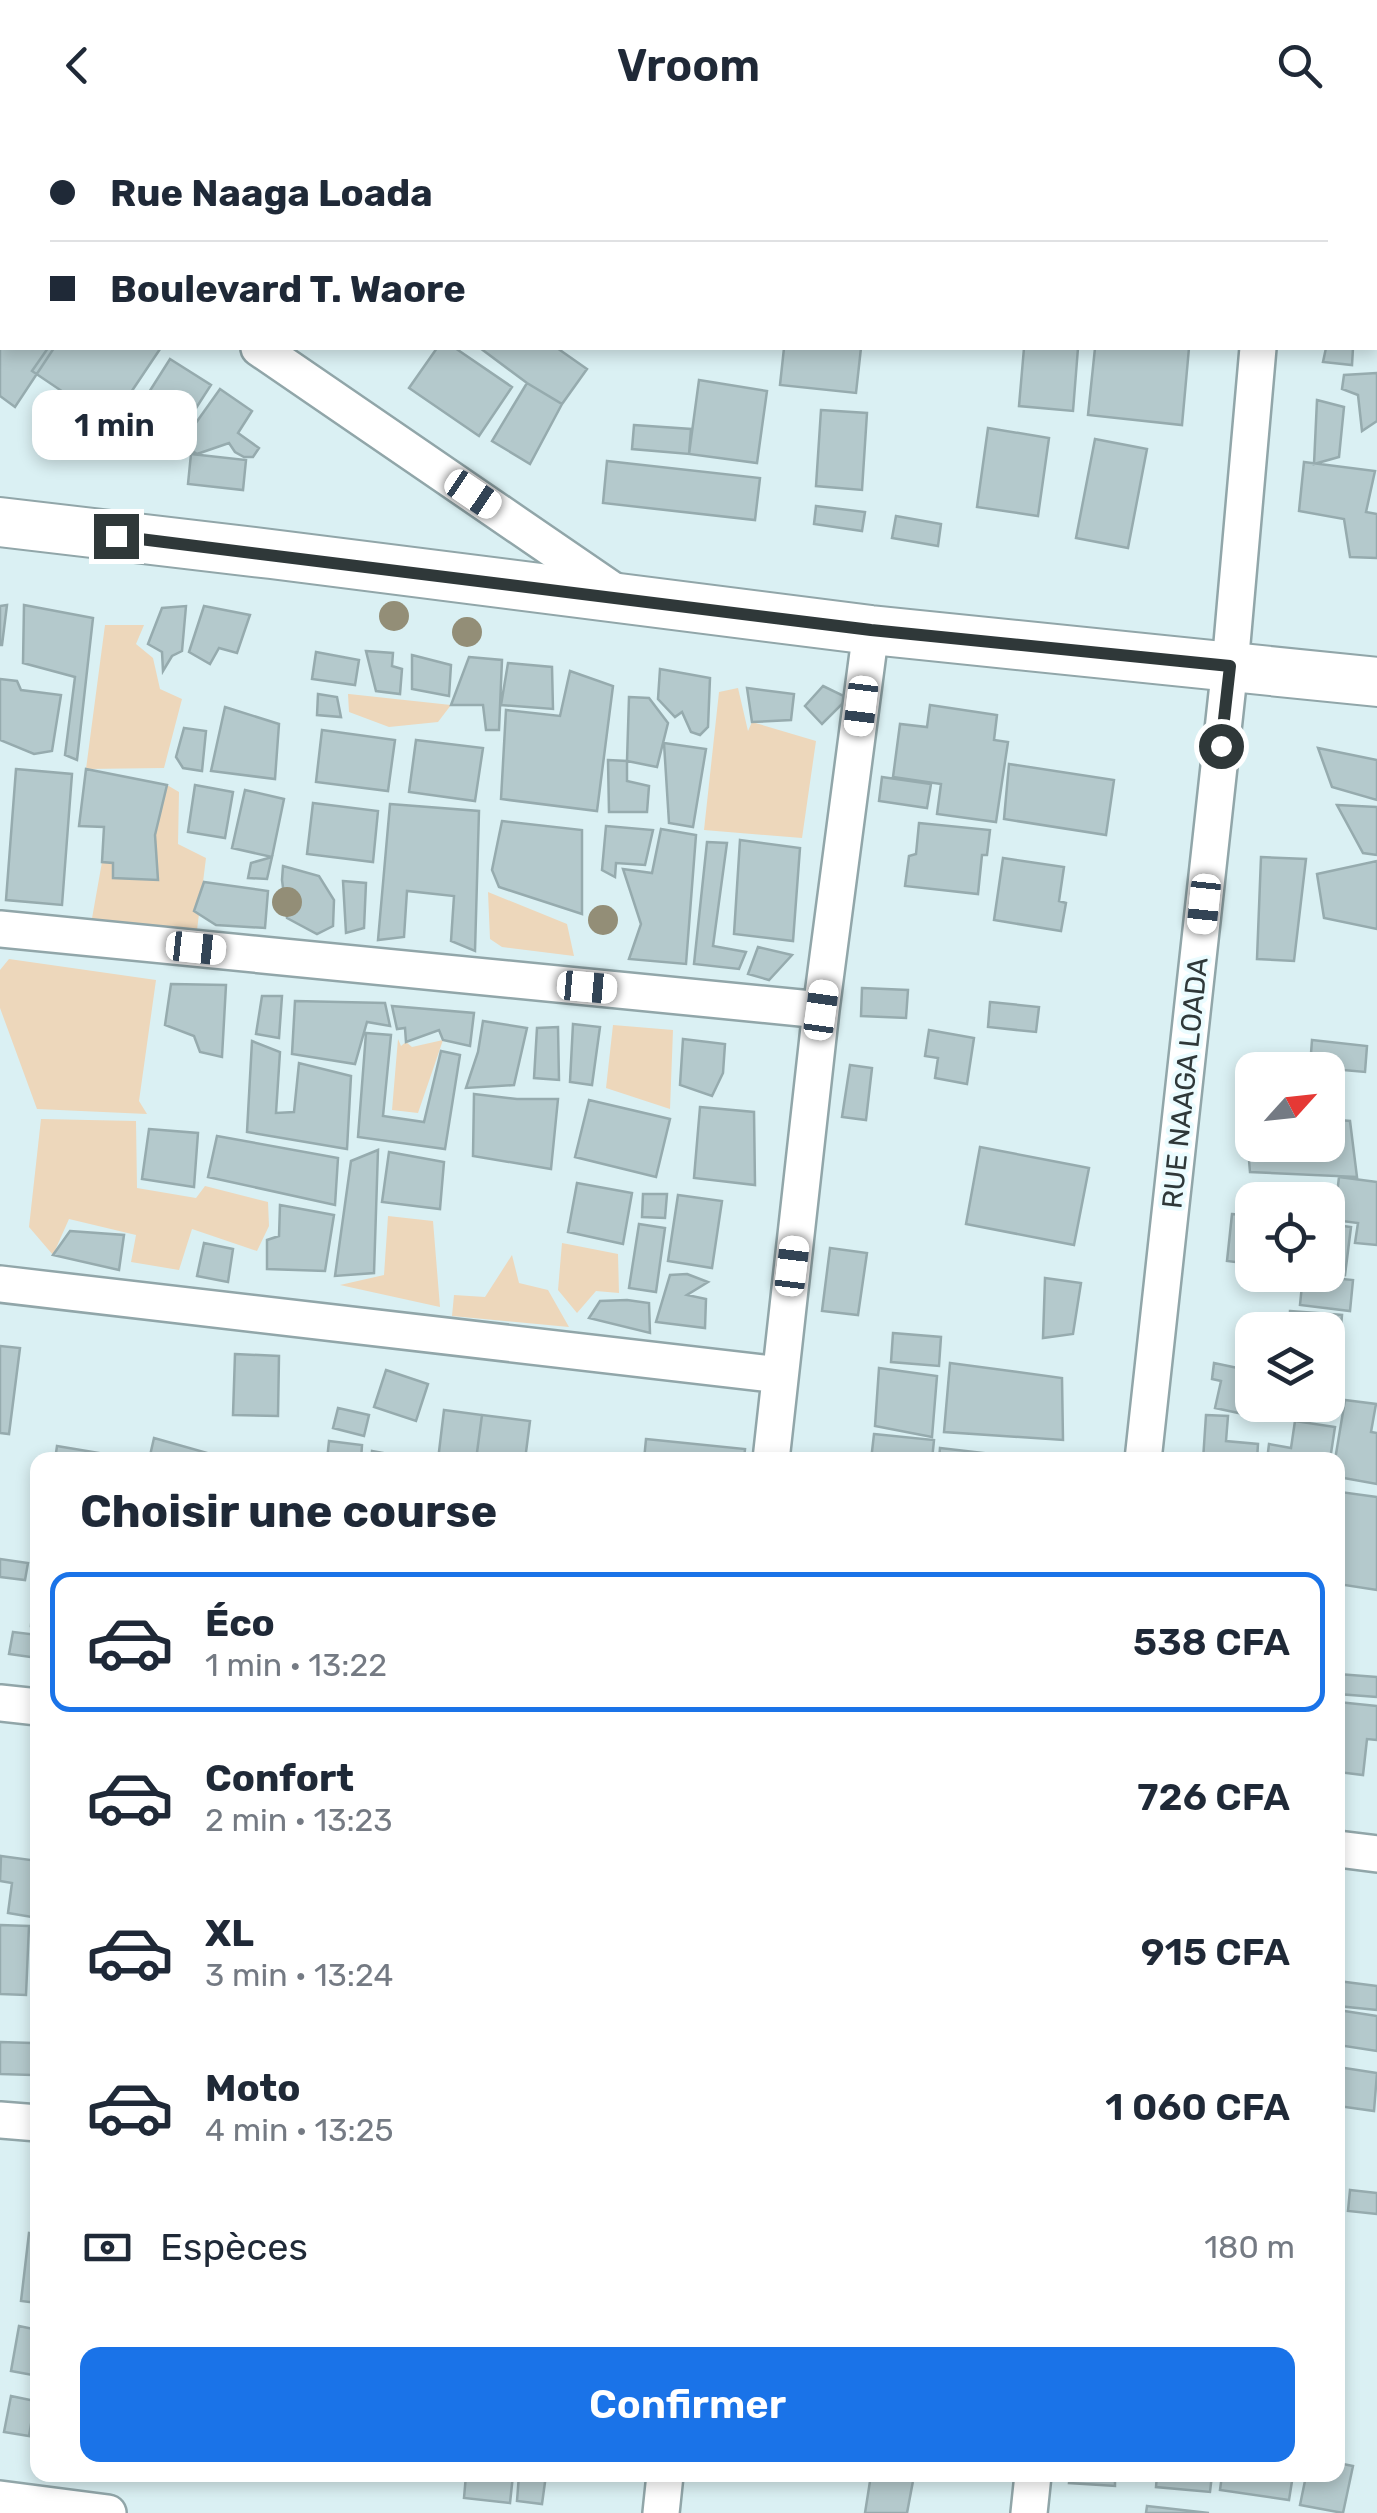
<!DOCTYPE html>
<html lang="fr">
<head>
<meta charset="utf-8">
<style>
	body { margin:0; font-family:Rubik,sans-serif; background:#f6f6f7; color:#1f2937; height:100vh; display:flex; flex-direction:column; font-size:38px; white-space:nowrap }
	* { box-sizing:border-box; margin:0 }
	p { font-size:32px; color:#747a83 }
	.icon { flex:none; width:55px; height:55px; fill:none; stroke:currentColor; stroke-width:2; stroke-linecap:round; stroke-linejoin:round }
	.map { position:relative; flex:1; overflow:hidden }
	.sheet { position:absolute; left:30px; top:1322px; width:1315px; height:1030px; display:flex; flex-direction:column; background:#fff; border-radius:20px; box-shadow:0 5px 15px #0003 }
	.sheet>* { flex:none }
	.top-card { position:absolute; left:0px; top:0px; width:1378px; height:220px; box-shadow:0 5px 15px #0003; display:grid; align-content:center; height:220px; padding:0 50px; background:#fff }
	.needle { width:65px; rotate:63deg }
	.tools { position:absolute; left:1235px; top:922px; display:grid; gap:20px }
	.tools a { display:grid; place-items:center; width:110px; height:110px; border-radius:20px; background:#fff; box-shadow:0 5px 15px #0003; font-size:50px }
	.end { position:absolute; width:45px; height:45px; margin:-22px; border:12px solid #2f3839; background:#fff; box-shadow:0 0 0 5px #fff }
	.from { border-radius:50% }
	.bubble { position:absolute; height:70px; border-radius:20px; background:#fff; box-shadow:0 5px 15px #0003; font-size:32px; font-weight:600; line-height:70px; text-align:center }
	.car { position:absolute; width:30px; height:60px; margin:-30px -15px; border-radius:12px; box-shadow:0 0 8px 2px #0007; background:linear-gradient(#fff 24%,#345 0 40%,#fff 0 76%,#345 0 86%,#fff 0) }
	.top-card b { display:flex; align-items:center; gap:35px; height:95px; font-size:38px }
	.top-card b+b { border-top:2px solid #e0e1e3 }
	.top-card i { width:25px; height:25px; background:#1f2937 }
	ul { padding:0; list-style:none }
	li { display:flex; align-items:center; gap:30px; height:140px; margin:0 20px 15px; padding:0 30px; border:5px solid transparent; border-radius:20px }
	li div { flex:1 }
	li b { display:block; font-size:38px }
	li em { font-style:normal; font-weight:600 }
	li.active { border-color:#1a73e8 }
	li>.icon { width:90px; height:90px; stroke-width:1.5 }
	h2 { padding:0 50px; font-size:45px; line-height:120px }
	.pay { display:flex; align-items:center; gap:25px; height:110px; padding:0 50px; font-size:38px }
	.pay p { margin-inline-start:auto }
	.cta { display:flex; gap:20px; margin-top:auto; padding:20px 50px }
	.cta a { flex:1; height:115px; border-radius:20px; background:#1a73e8; color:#fff; font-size:40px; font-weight:600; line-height:115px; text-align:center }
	header { display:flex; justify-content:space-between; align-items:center; height:130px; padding:0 50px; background:#fff; font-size:45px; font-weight:600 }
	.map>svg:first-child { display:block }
	.green { fill:#edd7bb }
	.building { fill:#b4c9cc; stroke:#96abae; stroke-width:2.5 }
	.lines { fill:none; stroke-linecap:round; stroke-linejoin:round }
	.street-casing { stroke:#91a6a9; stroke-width:40 }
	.secondary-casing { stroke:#91a6a9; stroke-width:52 }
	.street { stroke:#fff; stroke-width:35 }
	.secondary { stroke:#fff; stroke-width:48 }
	.tree { fill:#938e77 }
	.route { stroke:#2f3839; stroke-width:12 }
	.labels { text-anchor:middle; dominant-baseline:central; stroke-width:8; stroke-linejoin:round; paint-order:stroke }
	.street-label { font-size:28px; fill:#2f3839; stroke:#ebfcff }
</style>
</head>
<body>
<header><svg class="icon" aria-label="back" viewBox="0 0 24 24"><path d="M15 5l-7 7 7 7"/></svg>Vroom<svg class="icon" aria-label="search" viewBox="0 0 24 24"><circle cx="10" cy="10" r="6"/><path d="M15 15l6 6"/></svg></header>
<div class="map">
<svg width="1377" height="2383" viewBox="0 0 1377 2383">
	<rect width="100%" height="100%" fill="#daf0f3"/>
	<!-- green -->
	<path class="green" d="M 105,495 L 144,495 L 136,514 L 153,528 L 160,559 L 182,569 L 164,638 L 86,639 Z
		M 738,558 L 748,601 L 752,592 L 816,611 L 802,708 L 704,700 L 719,562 Z
		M 348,564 L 349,564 L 451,575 L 438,592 L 389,597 L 349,582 Z
		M 167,655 L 179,662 L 178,714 L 206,728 L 197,800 L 91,794 L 102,732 L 113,733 L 113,748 L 158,750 L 155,705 Z
		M 488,762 L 567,794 L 574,826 L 502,817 L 490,809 Z
		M 9,829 L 156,850 L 139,971 L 147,984 L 37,979 L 0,878 L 0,840 Z
		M 613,895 L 673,900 L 670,979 L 606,958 Z
		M 398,909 L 401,916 L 406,912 L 412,917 L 443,910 L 418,983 L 392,980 Z
		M 41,989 L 136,991 L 137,1058 L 196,1068 L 205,1056 L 268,1072 L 269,1096 L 257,1121 L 192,1099 L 179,1140 L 131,1132 L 136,1105 L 69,1089 L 53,1125 L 29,1097 Z
		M 388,1086 L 433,1091 L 440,1177 L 340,1155 L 384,1145 Z
		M 562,1113 L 618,1124 L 619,1163 L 596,1161 L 577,1183 L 558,1160 Z
		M 512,1125 L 519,1153 L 548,1160 L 569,1197 L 452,1186 L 454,1165 L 485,1167 Z"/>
	<!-- building -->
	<path class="building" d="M 104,0 L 182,0 L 180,2 L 108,2 Z
		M 269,0 L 311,0 L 310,2 L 273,2 Z
		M 362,0 L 436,0 L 434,2 L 360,2 Z
		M 950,0 L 1071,0 L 1070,2 L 949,2 Z
		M 1354,0 L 1377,0 L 1377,29 L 1375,29 L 1375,2 L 1354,2 Z
		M 1375,44 L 1377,44 L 1377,133 L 1375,133 Z
		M 0,171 L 2,172 L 2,218 L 54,218 L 15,277 L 0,266 Z
		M 48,218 L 160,218 L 160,219 L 103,304 L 71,282 L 78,272 L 32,241 Z
		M 437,218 L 455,218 L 512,257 L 479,306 L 409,258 Z
		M 480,218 L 557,218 L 587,239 L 562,274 L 527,253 Z
		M 784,218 L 861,218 L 856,263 L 780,255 Z
		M 1024,218 L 1078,218 L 1073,281 L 1019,276 Z
		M 1095,218 L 1189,218 L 1182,295 L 1088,285 Z
		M 1326,218 L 1353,218 L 1352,235 L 1323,232 Z
		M 170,229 L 211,255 L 189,289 L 168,275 L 158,291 L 139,278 Z
		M 1377,243 L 1377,291 L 1362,301 L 1358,265 L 1342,259 L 1344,245 Z
		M 699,250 L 767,261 L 757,333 L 689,324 Z
		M 527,253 L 562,274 L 530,334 L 492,311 Z
		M 220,259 L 252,281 L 238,303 L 259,318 L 253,327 L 244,327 L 235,322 L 229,313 L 197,324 L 180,313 L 177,303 L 180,299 L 167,290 L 173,284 L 193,297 Z
		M 1317,270 L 1344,277 L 1339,327 L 1314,334 Z
		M 821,280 L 867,283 L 862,360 L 816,356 Z
		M 634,295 L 691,299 L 689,324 L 632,319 Z
		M 988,298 L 1049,308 L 1038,386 L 977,377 Z
		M 1095,309 L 1147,319 L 1128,418 L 1076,408 Z
		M 191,324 L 246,330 L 243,360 L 188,354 Z
		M 607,331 L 760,348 L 755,390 L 603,373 Z
		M 1304,332 L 1375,341 L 1366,382 L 1377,384 L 1377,428 L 1350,427 L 1344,389 L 1299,381 Z
		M 816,376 L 865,382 L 862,401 L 814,394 Z
		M 896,386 L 941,394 L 938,416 L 892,408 Z
		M 7,475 L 2,515 L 0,515 L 0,476 Z
		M 24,475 L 93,488 L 77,630 L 65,625 L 75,547 L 23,533 Z
		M 186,476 L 182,521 L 172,526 L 163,541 L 162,522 L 148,514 L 162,478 Z
		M 204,476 L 250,485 L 237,523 L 219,518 L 210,534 L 189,522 Z
		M 366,521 L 393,523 L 392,536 L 402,539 L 400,564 L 376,561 Z
		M 316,522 L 359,530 L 355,555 L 312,549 Z
		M 412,525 L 451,535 L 449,566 L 412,559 Z
		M 469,527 L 502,530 L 499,600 L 486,600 L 483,575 L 451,575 Z
		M 508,533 L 552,537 L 553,579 L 501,575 Z
		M 660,539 L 710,548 L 708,597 L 700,605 L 691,602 L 682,582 L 675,587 L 658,569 Z
		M 570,541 L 613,556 L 597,681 L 501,669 L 506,580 L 560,586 Z
		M 0,549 L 17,551 L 21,560 L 61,565 L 52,621 L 34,624 L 0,610 Z
		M 823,556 L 848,568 L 822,594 L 805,576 Z
		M 747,558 L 794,564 L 791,590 L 752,592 Z
		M 318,564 L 337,567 L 341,587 L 317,585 Z
		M 629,567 L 649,568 L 668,593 L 657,637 L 627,631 Z
		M 930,575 L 997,585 L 994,610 L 1008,612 L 996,692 L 937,684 L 941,654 L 893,647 L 900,594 L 927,597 Z
		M 225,577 L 279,594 L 275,649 L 211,641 Z
		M 184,598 L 206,601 L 202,641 L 183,638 L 176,627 Z
		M 322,600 L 395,610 L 388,661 L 316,652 Z
		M 416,610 L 483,618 L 475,671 L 409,662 Z
		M 664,613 L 706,619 L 693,697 L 669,693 Z
		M 1318,618 L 1377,630 L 1377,670 L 1332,657 Z
		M 608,630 L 627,631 L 627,651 L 649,656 L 647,682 L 609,682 Z
		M 1009,634 L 1114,650 L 1106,705 L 1004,689 Z
		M 16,639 L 72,644 L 62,775 L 6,770 Z
		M 86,639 L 167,655 L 155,705 L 158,750 L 113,748 L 113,733 L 102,732 L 104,697 L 79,696 Z
		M 882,647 L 931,654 L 927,678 L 879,671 Z
		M 195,655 L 233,662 L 225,708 L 188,702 Z
		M 245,660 L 284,669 L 272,727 L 232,718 Z
		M 313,673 L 378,681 L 373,732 L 307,724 Z
		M 390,674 L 479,681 L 475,821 L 451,811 L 454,766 L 407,761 L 404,807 L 378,810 Z
		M 1337,675 L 1377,677 L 1377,725 L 1363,723 Z
		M 502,691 L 582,700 L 582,784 L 499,757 L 492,740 Z
		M 919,693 L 990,700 L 987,725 L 982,725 L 978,764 L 905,756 L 909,726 L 916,724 Z
		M 606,696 L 653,700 L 645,735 L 616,733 L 615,747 L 602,740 Z
		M 661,699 L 696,705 L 686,834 L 629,829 L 641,794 L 623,739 L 652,743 Z
		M 740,710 L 800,718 L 793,811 L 734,804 Z
		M 707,712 L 727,713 L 713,816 L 746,822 L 739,839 L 694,834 Z
		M 272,727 L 267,749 L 248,748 L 251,733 Z
		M 1261,727 L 1306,729 L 1294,831 L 1257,829 Z
		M 1003,728 L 1064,737 L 1059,771 L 1066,773 L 1061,801 L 994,790 Z
		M 1377,731 L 1377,799 L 1324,788 L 1317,744 Z
		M 283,736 L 319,746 L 334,770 L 333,796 L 317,804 L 287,788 L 282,750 Z
		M 343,751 L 366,753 L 364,798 L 346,803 Z
		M 204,752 L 268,761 L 265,798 L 216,795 L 194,781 Z
		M 758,817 L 792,825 L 769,850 L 748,844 Z
		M 171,854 L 226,855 L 222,927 L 200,922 L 194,906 L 165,895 Z
		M 862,858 L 908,860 L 906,888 L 861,886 Z
		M 262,866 L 282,866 L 279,908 L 256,904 Z
		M 295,871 L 385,873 L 390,896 L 367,892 L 355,934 L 292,924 Z
		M 990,872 L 1039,877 L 1036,902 L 988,897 Z
		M 392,876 L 474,883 L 470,916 L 443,910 L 439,900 L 406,912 L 405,898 L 397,899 Z
		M 483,891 L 527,898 L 514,955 L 466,958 L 478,922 Z
		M 573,894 L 600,897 L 592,955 L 570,952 Z
		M 558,897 L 559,950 L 534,948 L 537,898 Z
		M 929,900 L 974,908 L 967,954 L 935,948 L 938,928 L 925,926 Z
		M 366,903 L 391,905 L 383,986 L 424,992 L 441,921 L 460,925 L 445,1019 L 358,1007 Z
		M 683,909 L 725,914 L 723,943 L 712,966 L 680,955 Z
		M 1312,910 L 1367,916 L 1365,942 L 1310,937 Z
		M 252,911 L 280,922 L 276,983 L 294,982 L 299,933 L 351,946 L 347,1019 L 247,1002 Z
		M 850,935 L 872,938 L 866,990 L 842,987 Z
		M 474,964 L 517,969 L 558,969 L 551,1039 L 473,1026 Z
		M 589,970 L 670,989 L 656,1047 L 575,1027 Z
		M 700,977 L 754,982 L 755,1055 L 694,1048 Z
		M 1245,983 L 1252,983 L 1252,1015 L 1328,1015 L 1328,989 L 1350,991 L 1357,1047 L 1250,1042 Z
		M 149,999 L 198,1003 L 194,1057 L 142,1049 Z
		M 217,1006 L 338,1028 L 335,1075 L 208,1047 Z
		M 980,1017 L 1089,1038 L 1074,1115 L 966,1094 Z
		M 378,1020 L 374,1143 L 335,1146 L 351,1031 Z
		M 389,1022 L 444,1032 L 440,1079 L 382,1072 Z
		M 1339,1047 L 1377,1052 L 1377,1115 L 1355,1113 L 1358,1093 L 1334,1090 Z
		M 577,1053 L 632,1063 L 623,1114 L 568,1102 Z
		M 643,1064 L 667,1064 L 665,1088 L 642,1087 Z
		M 678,1065 L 722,1071 L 712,1138 L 668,1131 Z
		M 280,1075 L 334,1085 L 325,1141 L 267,1139 L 267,1110 L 279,1106 Z
		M 1232,1084 L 1252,1086 L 1252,1134 L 1227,1131 Z
		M 639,1094 L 665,1098 L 656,1162 L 629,1158 Z
		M 1328,1094 L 1351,1097 L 1345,1145 L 1328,1143 Z
		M 70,1101 L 124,1105 L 119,1140 L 53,1125 Z
		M 204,1113 L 233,1119 L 228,1152 L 197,1146 Z
		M 830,1118 L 867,1123 L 858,1185 L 822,1181 Z
		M 687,1144 L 708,1152 L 687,1165 L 706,1169 L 705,1198 L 656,1192 L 670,1145 Z
		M 1303,1145 L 1353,1150 L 1350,1181 L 1300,1175 Z
		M 1045,1148 L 1081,1153 L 1073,1204 L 1043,1208 Z
		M 627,1170 L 649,1173 L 650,1203 L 589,1188 L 600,1171 Z
		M 1290,1181 L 1342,1185 L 1341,1197 L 1335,1198 L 1332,1233 L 1328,1233 L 1328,1200 L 1289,1200 Z
		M 893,1203 L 941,1207 L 939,1236 L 891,1232 Z
		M 0,1216 L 20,1218 L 9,1304 L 0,1303 Z
		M 235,1224 L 279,1226 L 278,1286 L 233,1285 Z
		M 950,1233 L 1062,1248 L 1063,1310 L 944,1302 Z
		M 1214,1233 L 1252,1241 L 1243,1284 L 1215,1278 L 1221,1251 L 1212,1249 Z
		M 879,1238 L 937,1246 L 932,1307 L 875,1296 Z
		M 386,1240 L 428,1254 L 416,1291 L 374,1277 Z
		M 1345,1270 L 1376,1274 L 1371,1302 L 1377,1303 L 1377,1354 L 1338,1347 L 1338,1330 L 1335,1330 Z
		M 338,1278 L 369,1285 L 364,1306 L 333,1298 Z
		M 444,1280 L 482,1285 L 476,1330 L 438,1330 Z
		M 482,1285 L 530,1291 L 525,1330 L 476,1330 Z
		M 1206,1285 L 1228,1286 L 1226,1311 L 1258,1314 L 1257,1330 L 1203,1330 Z
		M 1295,1291 L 1335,1297 L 1330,1330 L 1267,1330 L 1269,1314 L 1291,1318 Z
		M 874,1304 L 934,1310 L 932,1330 L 871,1330 Z
		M 154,1308 L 211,1324 L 209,1330 L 149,1330 Z
		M 646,1309 L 745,1319 L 744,1330 L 644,1330 Z
		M 329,1311 L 362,1315 L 361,1330 L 327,1330 Z
		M 57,1316 L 105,1324 L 104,1330 L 55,1330 Z
		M 940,1318 L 984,1323 L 983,1330 L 939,1330 Z
		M 372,1321 L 411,1328 L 411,1330 L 371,1330 Z
		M 1338,1355 L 1340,1356 L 1340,1362 L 1377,1367 L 1377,1460 L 1338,1454 Z
		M 0,1429 L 28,1433 L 25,1450 L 0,1447 Z
		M 35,1441 L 38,1441 L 38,1496 L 31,1496 Z
		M 13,1502 L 38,1505 L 38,1528 L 9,1524 Z
		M 1338,1544 L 1377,1547 L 1377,1567 L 1338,1564 Z
		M 1338,1572 L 1377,1576 L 1377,1610 L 1367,1609 L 1363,1645 L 1338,1642 Z
		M 1,1726 L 38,1731 L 38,1788 L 8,1783 L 12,1753 L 0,1751 Z
		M 0,1795 L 29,1796 L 26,1865 L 0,1864 Z
		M 1338,1851 L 1377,1856 L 1377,1880 L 1338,1876 Z
		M 1338,1880 L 1377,1886 L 1377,1921 L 1338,1915 Z
		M 0,1912 L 32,1913 L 32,1945 L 0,1944 Z
		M 1338,1937 L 1377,1943 L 1374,1981 L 1338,1976 Z
		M 1350,2060 L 1377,2063 L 1377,2084 L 1348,2081 Z
		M 29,2103 L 38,2104 L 38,2173 L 21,2171 Z
		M 19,2196 L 38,2200 L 38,2246 L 11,2241 Z
		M 11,2266 L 35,2271 L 29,2306 L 4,2302 Z
		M 1338,2333 L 1353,2336 L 1343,2383 L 1300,2375 L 1306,2346 L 1324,2350 L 1325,2345 L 1338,2345 Z
		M 466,2345 L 513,2345 L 510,2373 L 464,2368 Z
		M 519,2345 L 546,2345 L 542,2374 L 517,2371 Z
		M 871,2345 L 913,2351 L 907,2383 L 865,2383 Z
		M 883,2345 L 941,2345 L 913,2351 Z
		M 1070,2345 L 1115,2345 L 1115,2356 L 1069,2353 Z
		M 1157,2345 L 1212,2345 L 1210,2362 L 1156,2357 Z
		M 1222,2345 L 1293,2345 L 1289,2370 L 1220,2360 Z
		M 1147,2376 L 1209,2383 L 1146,2383 Z"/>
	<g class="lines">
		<defs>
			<path id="street" d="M 584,0 L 588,2
				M 905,2 L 905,0
				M 1281,2 L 1281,0
				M 0,39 L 2,41
				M 259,218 L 621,466
				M 0,799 L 821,880
				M 0,1154 L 780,1245
				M 771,1330 L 821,880 L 871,500
				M 1143,1330 L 1230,536 L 1258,218
				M 0,1573 L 38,1577
				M 1338,1719 L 1377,1724
				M 0,1990 L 38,1993
				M 0,2369 L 108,2383
				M 661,2383 L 665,2345
				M 1029,2383 L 1033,2345"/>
			<path id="secondary" d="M 0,392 L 271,424 L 871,500 L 1377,552"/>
		</defs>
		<!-- street casing -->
		<use href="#street" class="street-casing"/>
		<!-- secondary casing -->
		<use href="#secondary" class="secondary-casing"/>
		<!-- street -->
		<use href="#street" class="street"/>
		<!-- secondary -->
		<use href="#secondary" class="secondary"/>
	</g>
	<!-- trees -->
	<g class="tree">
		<circle cx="394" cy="486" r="15"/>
		<circle cx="467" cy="502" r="15"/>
		<circle cx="287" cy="772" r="15"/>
		<circle cx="603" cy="790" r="15"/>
	</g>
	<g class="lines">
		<!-- route -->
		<path class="route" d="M 116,406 L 871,500 L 1230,536 L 1221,616"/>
	</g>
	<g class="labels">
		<!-- street labels -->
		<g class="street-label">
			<text transform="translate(1185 953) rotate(-84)">RUE NAAGA LOADA</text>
		</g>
	</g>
</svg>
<div class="tools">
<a><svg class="needle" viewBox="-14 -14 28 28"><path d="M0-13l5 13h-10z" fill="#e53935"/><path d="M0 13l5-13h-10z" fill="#747a83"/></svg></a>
<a><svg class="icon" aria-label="locate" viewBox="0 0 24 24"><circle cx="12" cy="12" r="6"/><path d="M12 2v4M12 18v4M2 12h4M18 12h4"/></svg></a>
<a><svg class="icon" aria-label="layers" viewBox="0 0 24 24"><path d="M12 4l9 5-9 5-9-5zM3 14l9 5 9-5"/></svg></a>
</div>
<i class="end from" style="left:1221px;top:616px"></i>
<i class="end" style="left:116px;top:406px"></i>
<div class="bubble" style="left:32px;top:260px;width:165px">1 min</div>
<i class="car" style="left:473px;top:364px;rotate:124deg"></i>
<i class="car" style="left:861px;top:576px;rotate:187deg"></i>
<i class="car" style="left:1204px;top:774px;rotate:186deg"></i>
<i class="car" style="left:196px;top:818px;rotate:96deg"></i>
<i class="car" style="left:587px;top:857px;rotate:95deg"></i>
<i class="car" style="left:821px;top:880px;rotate:8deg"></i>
<i class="car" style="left:792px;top:1136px;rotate:7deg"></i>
<div class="top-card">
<b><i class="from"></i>Rue Naaga Loada</b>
<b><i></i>Boulevard T. Waore</b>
</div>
<section class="sheet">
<h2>Choisir une course</h2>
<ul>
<li class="active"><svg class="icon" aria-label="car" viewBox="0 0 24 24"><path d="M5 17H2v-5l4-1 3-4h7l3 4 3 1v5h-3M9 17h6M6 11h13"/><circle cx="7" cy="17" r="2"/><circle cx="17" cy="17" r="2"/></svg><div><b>Éco</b><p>1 min · 13:22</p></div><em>538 CFA</em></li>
<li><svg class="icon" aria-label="car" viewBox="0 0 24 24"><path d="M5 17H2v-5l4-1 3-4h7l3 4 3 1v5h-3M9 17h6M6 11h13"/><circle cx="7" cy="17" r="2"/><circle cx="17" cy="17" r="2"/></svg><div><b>Confort</b><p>2 min · 13:23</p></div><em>726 CFA</em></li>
<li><svg class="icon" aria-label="car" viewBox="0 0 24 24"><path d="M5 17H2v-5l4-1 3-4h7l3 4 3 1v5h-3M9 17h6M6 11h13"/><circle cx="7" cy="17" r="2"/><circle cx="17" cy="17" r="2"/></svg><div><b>XL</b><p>3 min · 13:24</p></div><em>915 CFA</em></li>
<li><svg class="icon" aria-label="car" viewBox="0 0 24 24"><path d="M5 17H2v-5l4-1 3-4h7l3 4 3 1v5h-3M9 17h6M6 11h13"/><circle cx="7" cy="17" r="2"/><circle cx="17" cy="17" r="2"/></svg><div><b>Moto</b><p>4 min · 13:25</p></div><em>1 060 CFA</em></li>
</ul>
<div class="pay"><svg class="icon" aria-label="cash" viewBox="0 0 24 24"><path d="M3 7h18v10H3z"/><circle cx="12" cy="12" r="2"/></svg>Espèces<p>180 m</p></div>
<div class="cta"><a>Confirmer</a></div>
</section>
</div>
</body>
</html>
